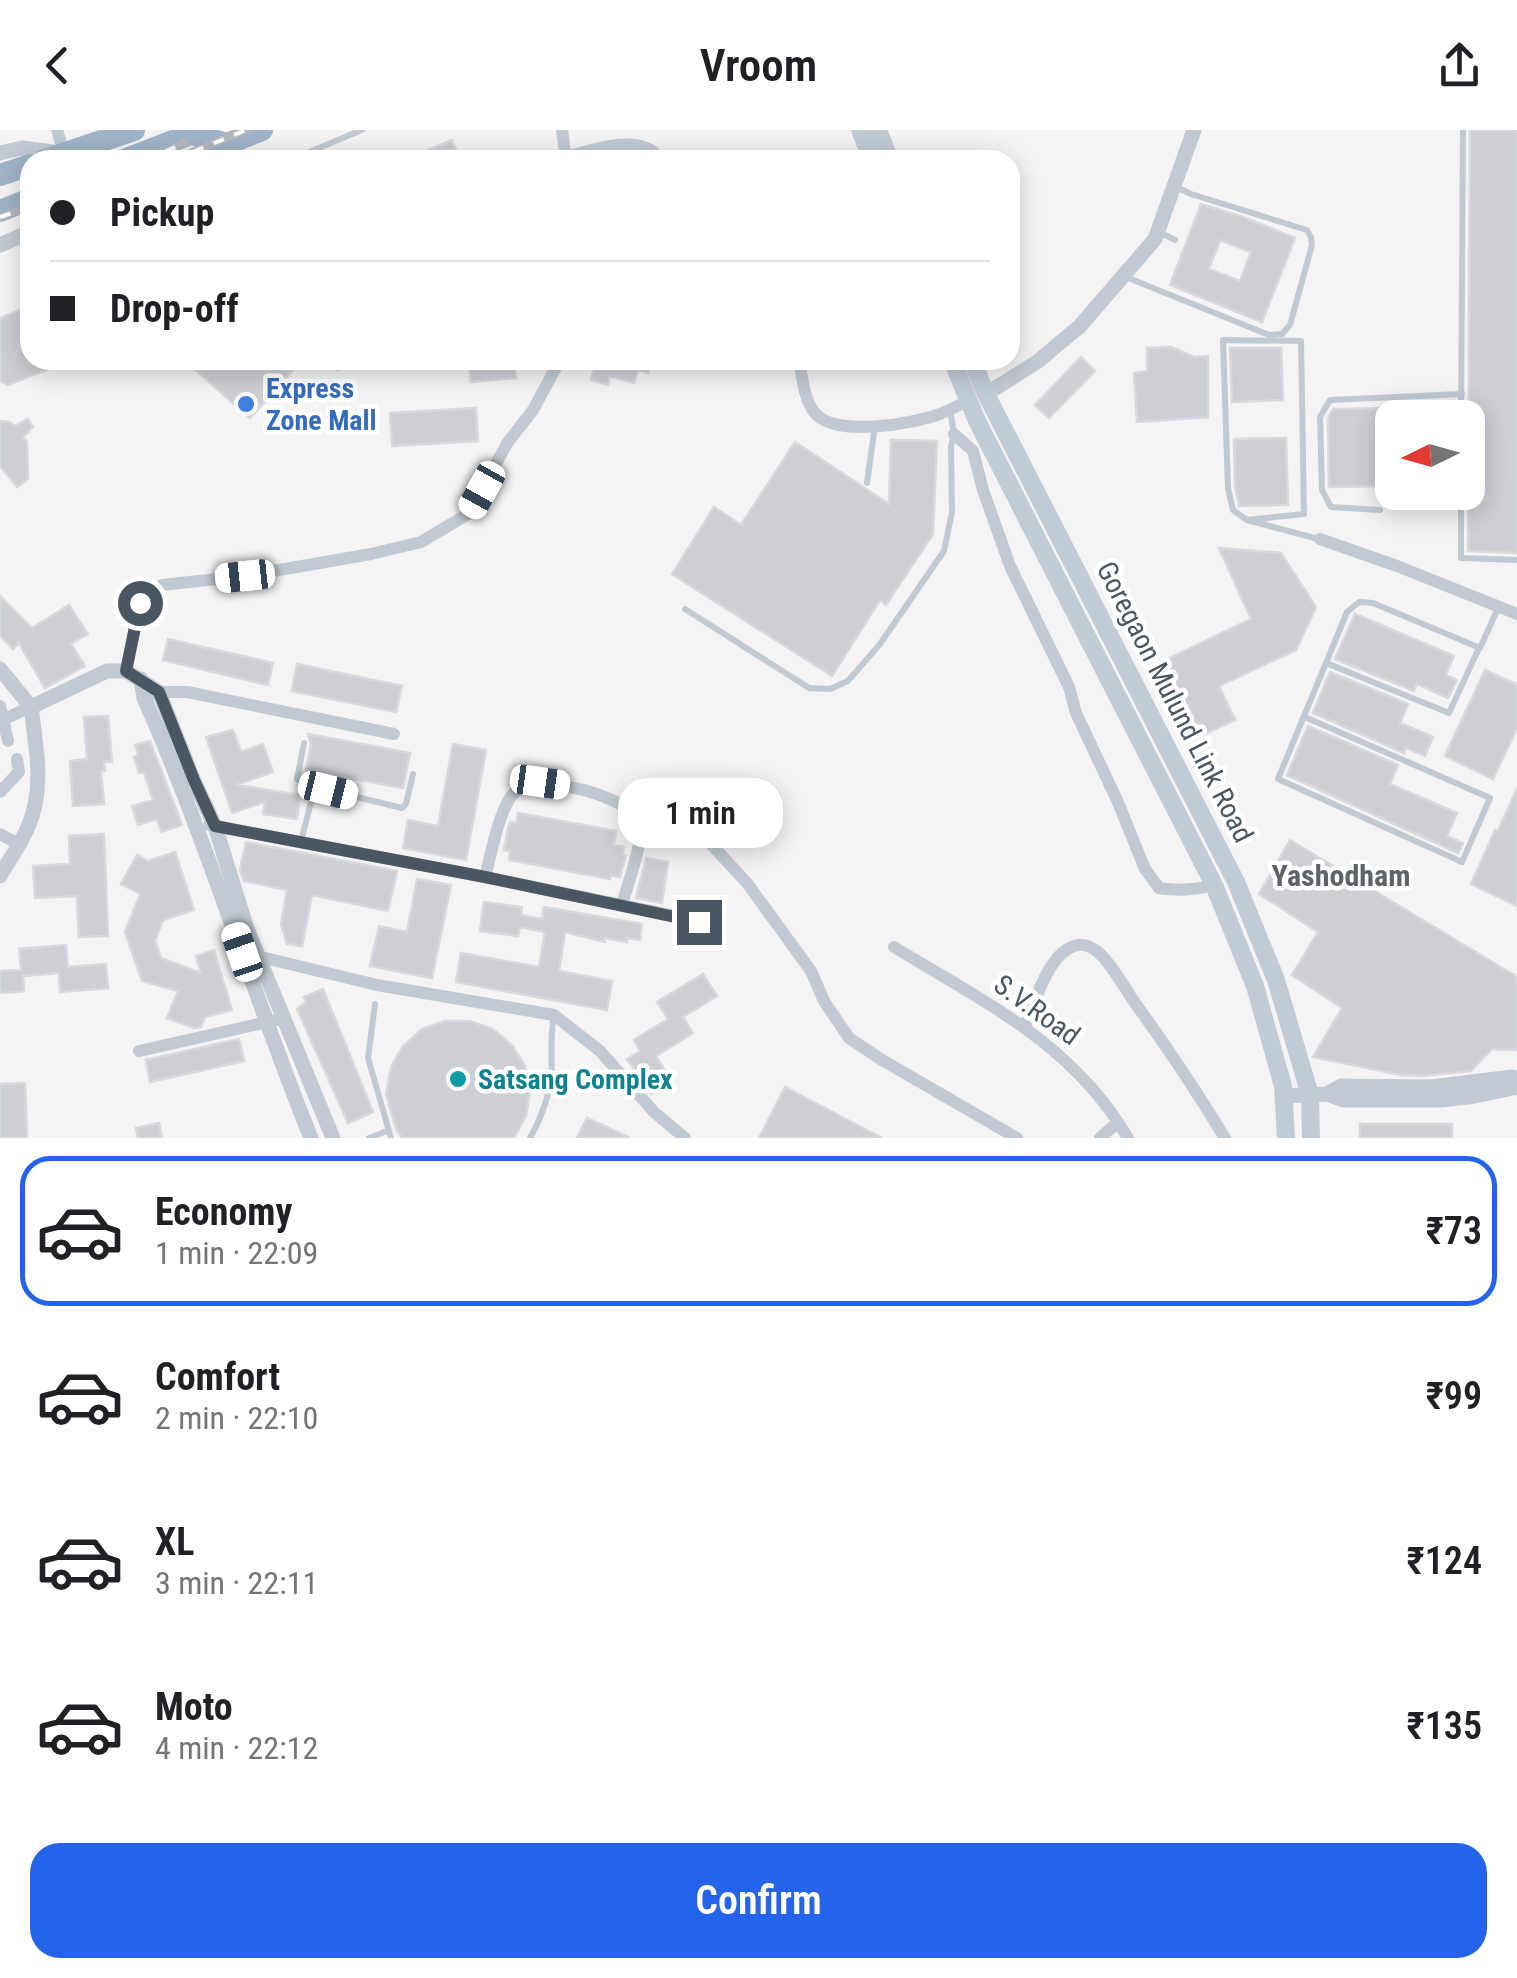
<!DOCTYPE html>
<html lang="en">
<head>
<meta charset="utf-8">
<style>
	body { margin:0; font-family:"Roboto Condensed",sans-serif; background:#f2f2f2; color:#202124; height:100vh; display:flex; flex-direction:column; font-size:38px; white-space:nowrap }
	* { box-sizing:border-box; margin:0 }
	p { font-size:32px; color:#757577 }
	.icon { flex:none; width:55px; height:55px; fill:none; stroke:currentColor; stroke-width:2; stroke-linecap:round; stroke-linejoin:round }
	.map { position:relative; height:1008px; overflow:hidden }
	.sheet { display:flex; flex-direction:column; background:#fff; flex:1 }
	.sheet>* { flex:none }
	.top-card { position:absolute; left:20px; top:20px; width:1000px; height:220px; border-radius:30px; box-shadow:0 5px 25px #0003; display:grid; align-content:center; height:220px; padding:0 30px; background:#fff }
	.needle { width:65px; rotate:265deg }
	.tools { position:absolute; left:1375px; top:270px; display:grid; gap:20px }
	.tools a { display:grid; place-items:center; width:110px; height:110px; border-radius:20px; background:#fff; box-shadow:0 5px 25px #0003; font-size:50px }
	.end { position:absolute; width:45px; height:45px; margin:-22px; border:12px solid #4a5661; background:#fff; box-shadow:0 0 0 5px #fff }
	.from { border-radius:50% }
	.bubble { position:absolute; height:70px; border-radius:30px; background:#fff; box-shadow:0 5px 25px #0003; font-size:32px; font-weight:600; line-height:70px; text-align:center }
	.car { position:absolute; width:30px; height:60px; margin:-30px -15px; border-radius:12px; box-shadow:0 0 8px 2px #0007; background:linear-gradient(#fff 24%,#345 0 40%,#fff 0 76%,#345 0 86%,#fff 0) }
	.top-card b { display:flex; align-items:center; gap:35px; height:95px; font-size:38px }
	.top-card b+b { border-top:2px solid #e0e0e0 }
	.top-card i { width:25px; height:25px; background:#202124 }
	ul { padding:18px 0 0; list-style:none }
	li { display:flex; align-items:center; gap:30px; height:150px; margin:0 20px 15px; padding:0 10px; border:5px solid transparent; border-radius:30px }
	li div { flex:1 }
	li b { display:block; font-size:38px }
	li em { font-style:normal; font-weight:600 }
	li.selected { border-color:#2563eb }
	li>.icon { width:90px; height:90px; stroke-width:1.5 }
	.button { display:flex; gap:20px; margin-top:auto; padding:20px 30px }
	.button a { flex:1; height:115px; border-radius:30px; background:#2563eb; color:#fff; font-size:40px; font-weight:600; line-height:115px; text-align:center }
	header { display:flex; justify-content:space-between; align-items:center; height:130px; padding:0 30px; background:#fff; font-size:45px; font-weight:600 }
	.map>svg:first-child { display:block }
	.building { fill:#cdcfd5; stroke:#d7d9de; stroke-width:2.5; fill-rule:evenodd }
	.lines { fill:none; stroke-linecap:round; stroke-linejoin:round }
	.service { stroke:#c1cad2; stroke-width:6 }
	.minor { stroke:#c1cad2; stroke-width:12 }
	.tertiary { stroke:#c1cad2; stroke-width:15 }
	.secondary { stroke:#c1cbd6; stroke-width:18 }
	.trunk { stroke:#9fb4c9; stroke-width:22 }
	.rail-casing { stroke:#b5b8bd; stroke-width:8 }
	.rail { stroke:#fff; stroke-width:4; stroke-dasharray:11; stroke-linecap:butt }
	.route { stroke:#4a5661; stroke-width:12 }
	.shop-dot { fill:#3f7fe0; stroke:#fff; stroke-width:4 }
	.culture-dot { fill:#0f9aa8; stroke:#fff; stroke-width:4 }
	.labels { text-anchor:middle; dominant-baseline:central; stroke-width:9; stroke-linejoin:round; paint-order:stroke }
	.shop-label { font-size:28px; font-weight:bold; fill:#366cbe; stroke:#fff; text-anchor:start }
	.street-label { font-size:28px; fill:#4a5661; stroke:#fff }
	.culture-label { font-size:28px; font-weight:bold; fill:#0d838f; stroke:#fff; text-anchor:start }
	.neighbourhood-label { font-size:30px; font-weight:bold; fill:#5f6368; stroke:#fff }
</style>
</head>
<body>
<header><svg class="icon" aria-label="back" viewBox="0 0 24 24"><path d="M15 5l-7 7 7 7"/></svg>Vroom<svg class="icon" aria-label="share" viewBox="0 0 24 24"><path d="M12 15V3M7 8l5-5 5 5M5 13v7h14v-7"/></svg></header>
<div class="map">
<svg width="1517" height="1008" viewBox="0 0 1517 1008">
	<rect width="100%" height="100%" fill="#f5f3f3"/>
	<!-- building -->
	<path class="building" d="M 1470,0 L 1517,0 L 1517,423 L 1468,421 Z
		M 452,10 L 460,30 L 405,30 Z
		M 1201,74 L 1243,87 L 1295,108 L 1262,192 L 1170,155 ZM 1220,110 L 1251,122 L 1240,151 L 1209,139 Z
		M 30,176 L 30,230 L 69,231 L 8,255 L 0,251 L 0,188 Z
		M 1171,217 L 1194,227 L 1208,226 L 1208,287 L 1137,292 L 1134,243 L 1147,241 L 1147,218 Z
		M 1230,218 L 1281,218 L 1283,270 L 1232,272 Z
		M 1081,227 L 1095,241 L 1049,288 L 1035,275 Z
		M 184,230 L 302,230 L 250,288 Z
		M 469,230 L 514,230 L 516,248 L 471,252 Z
		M 596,230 L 652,230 L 648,243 L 638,240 L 634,253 L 610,246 L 608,255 L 591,250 Z
		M 476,278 L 478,311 L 392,316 L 390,283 Z
		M 1392,278 L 1392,356 L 1329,357 L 1328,288 L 1333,279 Z
		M 28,289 L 33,297 L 23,307 L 27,312 L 28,349 L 17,357 L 0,336 L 0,291 L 10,292 L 14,296 Z
		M 1286,308 L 1288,375 L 1239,376 L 1235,357 L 1234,309 Z
		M 891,310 L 937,311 L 933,404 L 886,475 L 880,470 L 832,546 L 672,444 L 714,377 L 741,395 L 795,312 L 889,374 Z
		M 1219,418 L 1281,423 L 1316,477 L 1296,520 L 1219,556 L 1235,590 L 1190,611 L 1155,535 L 1251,489 Z
		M 0,466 L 32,498 L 69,475 L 88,504 L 71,514 L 85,536 L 45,558 L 19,513 L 13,519 L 0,506 Z
		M 1355,484 L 1454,526 L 1446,545 L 1457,550 L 1448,568 L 1417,554 L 1414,561 L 1335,529 Z
		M 168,509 L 273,533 L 268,555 L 163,530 Z
		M 297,534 L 402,556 L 396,582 L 292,561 Z
		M 1485,540 L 1517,555 L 1517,598 L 1493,649 L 1445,626 Z
		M 1330,542 L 1408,574 L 1400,593 L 1433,607 L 1425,626 L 1406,618 L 1404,623 L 1313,583 Z
		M 108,586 L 112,632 L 104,632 L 105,641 L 101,641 L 104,674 L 73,676 L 70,631 L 87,629 L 84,587 Z
		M 1308,596 L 1398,635 L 1390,654 L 1457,683 L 1447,706 L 1463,713 L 1458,723 L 1287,645 Z
		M 233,600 L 241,622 L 263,614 L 273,642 L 236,655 L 300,665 L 297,689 L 263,684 L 265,672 L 232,683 L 206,607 Z
		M 308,604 L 410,623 L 403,658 L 306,640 L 311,614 Z
		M 150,611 L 182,695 L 161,702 L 157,689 L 138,695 L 132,676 L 153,670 L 144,642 L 139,643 L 134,627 L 138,625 L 135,615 Z
		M 453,614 L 486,620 L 466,730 L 403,718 L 408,690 L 438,696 Z
		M 1517,658 L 1517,776 L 1471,754 L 1495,700 L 1498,701 Z
		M 518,683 L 616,701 L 614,715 L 624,717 L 623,724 L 626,725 L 620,747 L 611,745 L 610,749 L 509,730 L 510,721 L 504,720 L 508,698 L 510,692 L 516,693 Z
		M 104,704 L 108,806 L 79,807 L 77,766 L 35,768 L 33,736 L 70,734 L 69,706 Z
		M 1290,710 L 1517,847 L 1517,920 L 1492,919 L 1471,941 L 1419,946 L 1401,945 L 1313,927 L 1342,878 L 1292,845 L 1318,802 L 1259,764 Z
		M 246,712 L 397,741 L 388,781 L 312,765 L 302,816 L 287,814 L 281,794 L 287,760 L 244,751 L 240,740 Z
		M 175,722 L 194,780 L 163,790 L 155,811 L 161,828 L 201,843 L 196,826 L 214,820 L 232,880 L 205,887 L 201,897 L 194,898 L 167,888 L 178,861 L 142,851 L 125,802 L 140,764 L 121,754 L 137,725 L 148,731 Z
		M 646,728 L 668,732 L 662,773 L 636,768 Z
		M 417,749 L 451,755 L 432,848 L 370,836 L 379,796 L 407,802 Z
		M 484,772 L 522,777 L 521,785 L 542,789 L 544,777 L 642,794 L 640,810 L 628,808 L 627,812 L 605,808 L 605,812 L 565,802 L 559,841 L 612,851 L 607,880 L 456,852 L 461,823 L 539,837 L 545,802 L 520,797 L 518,806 L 480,801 Z
		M 66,815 L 68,837 L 106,834 L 108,858 L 60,862 L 59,843 L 23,846 L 24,861 L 0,863 L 0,841 L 21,840 L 19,819 Z
		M 703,844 L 717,866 L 683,887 L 693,903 L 656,926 L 672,952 L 652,964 L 627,929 L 640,921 L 634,910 L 668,889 L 657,872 Z
		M 323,859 L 373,982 L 348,993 L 297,879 L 306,872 L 304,867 Z
		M 445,891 L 470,891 L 493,899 L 512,915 L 525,936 L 530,961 L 526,986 L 514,1008 L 402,1008 L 396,999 L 386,964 L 391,937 L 403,916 L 422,899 Z
		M 239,909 L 244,931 L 150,952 L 146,930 Z
		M 25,953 L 27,1008 L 0,1008 L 0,954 Z
		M 785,957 L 882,1008 L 759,1008 Z
		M 587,988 L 630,1008 L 577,1008 Z
		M 159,993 L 162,1008 L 138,1008 L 136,998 Z
		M 1360,994 L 1452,994 L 1452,1008 L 1360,1008 Z"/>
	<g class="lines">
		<!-- service -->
		<path class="service" d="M 231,19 L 239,30
			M 290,30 L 362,0
			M 1159,102 L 1175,110
			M 1126,147 L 1269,205 L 1282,204 L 1290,195 L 1312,115 L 1311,107 L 1307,100 L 1191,64 L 1176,57
			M 338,238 L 346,230
			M 1461,288 L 1463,0
			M 867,353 L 875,295
			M 1461,362 L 1461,428 L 1517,430
			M 1380,380 L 1331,377 L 1322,360 L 1320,287 L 1330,270 L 1462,264
			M 1247,390 L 1304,384 L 1301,211 L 1223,210 L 1228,358 L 1233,380 L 1247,390 L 1318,409
			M 685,479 L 809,558 L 830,559 L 848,551 L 880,514 L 944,421 L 952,382 L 951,316 L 954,304 L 950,279
			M 1326,533 L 1449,583 L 1479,518
			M 1305,587 L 1490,668 L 1462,732 L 1278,649 L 1347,482 L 1359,472 L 1373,473 L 1480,518 L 1498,478
			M 304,613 L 297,649 L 315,657
			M 301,711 L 315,657 L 402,678 L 406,674 L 413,644
			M 375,874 L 368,928 L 391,1008
			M 369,1008 L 387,1001
			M 530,1008 C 539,992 546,974 550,956 C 554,933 549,908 554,885"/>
		<!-- minor -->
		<path class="minor" d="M 57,0 L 64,23
			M 562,0 L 566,30
			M 565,27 C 589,22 625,7 649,19 C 652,20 659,28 661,30
			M 799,230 C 802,246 804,269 814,282 C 834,308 912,294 940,284 C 950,280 959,275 969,270
			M 954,304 L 973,321 L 983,360 L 1010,436 L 1069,557 L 1076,583 L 1117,670 L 1145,739 L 1159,758 C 1179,761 1194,760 1214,755
			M 1320,409 L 1397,436 L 1517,484
			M 126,541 L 140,473 L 162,455 L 245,446 L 371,424 L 421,412 L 468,384 L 508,312 L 533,280 L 560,230
			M 151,565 L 159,562 L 187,562 L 394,604
			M 0,576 L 8,611
			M 4,589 L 31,577
			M 0,662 L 19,642 L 17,629
			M 670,686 L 696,698 L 747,753 L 811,841 L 824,871 L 849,908 L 882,930 L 1017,1008
			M 209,695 L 485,747 L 699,791
			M 0,704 L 18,714
			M 485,747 C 491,725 500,673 517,660 C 539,643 618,665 635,685 C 638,689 639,695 640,700 C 643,713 626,759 622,775
			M 894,817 C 984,872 1072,913 1128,1008
			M 253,825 L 377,855 L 554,885 L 600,921 L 654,982 L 685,1008
			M 1025,896 C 1035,872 1049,820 1078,815 C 1085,814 1094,818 1099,823 C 1113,836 1124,857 1135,873 C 1167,917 1197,962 1225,1008
			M 139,921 L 285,888
			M 1100,1008 L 1118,992"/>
		<!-- tertiary -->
		<path class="tertiary" d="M 0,23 L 22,18 L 60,23
			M 0,115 L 30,102
			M 986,264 L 1037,232 L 1080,196 L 1155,109 L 1194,0
			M 0,539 L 31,577
			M 141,549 L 144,568 C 208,712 252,863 311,1008
			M 31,577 L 107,541 L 126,541 L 159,562 L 194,651 L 215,696 L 247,799 L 333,1008
			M 0,746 C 9,730 21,714 28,697 C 45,659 36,617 31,577
			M 1327,964 L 1341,956 L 1431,957 L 1512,947 L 1517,949
			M 1284,966 L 1327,964 L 1343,970 L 1441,970 L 1475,966 L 1517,957"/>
		<!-- secondary -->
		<path class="secondary" d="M 860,0 L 872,30
			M 878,0 L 890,30
			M 952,230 L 977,291 L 1214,755 L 1255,856 L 1283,956 L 1286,1008
			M 972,230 L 986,264 L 1236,752 L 1276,850 L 1310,965 L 1311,1008"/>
		<!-- trunk -->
		<path class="trunk" d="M 191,4 L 227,14 L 262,0
			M 45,30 L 134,0
			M 124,30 L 201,0
			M 0,45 L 30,35
			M 0,81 L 30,69"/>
		<defs>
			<path id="rail" d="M 145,30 L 185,13
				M 173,30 L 246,0
				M 0,87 L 30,77"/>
		</defs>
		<!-- rail casing -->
		<use href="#rail" class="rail-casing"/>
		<!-- rail -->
		<use href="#rail" class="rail"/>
	</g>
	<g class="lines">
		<!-- route -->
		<path class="route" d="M 140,473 L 126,541 L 159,562 L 194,650 L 215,696 L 485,747 L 699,792"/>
	</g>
	<!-- markers -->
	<circle class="shop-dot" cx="246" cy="274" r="10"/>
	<circle class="culture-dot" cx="458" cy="949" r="10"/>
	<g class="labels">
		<!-- shop labels -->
		<g class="shop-label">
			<text x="266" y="258">Express<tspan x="266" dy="32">Zone Mall</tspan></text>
		</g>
		<!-- street labels -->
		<g class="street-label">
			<text transform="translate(1175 572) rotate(63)">Goregaon Mulund Link Road</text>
			<text transform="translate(1037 880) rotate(36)">S.V.Road</text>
		</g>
		<!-- culture labels -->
		<g class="culture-label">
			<text x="478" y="949">Satsang Complex</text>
		</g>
		<!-- neighbourhood labels -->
		<g class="neighbourhood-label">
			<text x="1341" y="745">Yashodham</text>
		</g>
	</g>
</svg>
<div class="tools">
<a><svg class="needle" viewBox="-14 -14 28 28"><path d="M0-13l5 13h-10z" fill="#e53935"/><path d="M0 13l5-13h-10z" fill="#757577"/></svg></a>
</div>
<i class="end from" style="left:140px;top:473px"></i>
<i class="end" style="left:699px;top:792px"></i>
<div class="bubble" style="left:618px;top:648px;width:165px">1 min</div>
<i class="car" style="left:482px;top:360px;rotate:209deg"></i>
<i class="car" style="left:245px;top:446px;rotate:264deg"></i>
<i class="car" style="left:540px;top:652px;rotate:98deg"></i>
<i class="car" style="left:328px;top:660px;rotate:104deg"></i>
<i class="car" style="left:242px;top:822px;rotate:341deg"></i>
<div class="top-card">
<b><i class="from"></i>Pickup</b>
<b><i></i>Drop-off</b>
</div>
</div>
<section class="sheet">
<ul>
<li class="selected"><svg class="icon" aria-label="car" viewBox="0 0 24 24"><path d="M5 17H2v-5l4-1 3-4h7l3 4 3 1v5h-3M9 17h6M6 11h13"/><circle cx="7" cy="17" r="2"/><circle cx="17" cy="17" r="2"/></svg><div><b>Economy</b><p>1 min · 22:09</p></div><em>₹73</em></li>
<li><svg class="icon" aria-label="car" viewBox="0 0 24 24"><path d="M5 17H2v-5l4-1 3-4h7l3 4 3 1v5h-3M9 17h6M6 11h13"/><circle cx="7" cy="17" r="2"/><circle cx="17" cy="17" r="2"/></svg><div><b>Comfort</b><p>2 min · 22:10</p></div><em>₹99</em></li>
<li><svg class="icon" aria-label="car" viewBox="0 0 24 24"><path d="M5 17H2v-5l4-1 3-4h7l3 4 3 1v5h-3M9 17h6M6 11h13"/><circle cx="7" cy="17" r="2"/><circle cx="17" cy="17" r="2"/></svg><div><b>XL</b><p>3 min · 22:11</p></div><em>₹124</em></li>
<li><svg class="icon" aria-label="car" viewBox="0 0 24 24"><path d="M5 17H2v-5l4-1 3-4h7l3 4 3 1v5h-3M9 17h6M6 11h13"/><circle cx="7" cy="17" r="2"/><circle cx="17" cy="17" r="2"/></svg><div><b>Moto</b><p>4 min · 22:12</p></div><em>₹135</em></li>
</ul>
<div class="button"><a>Confirm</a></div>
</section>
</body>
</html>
